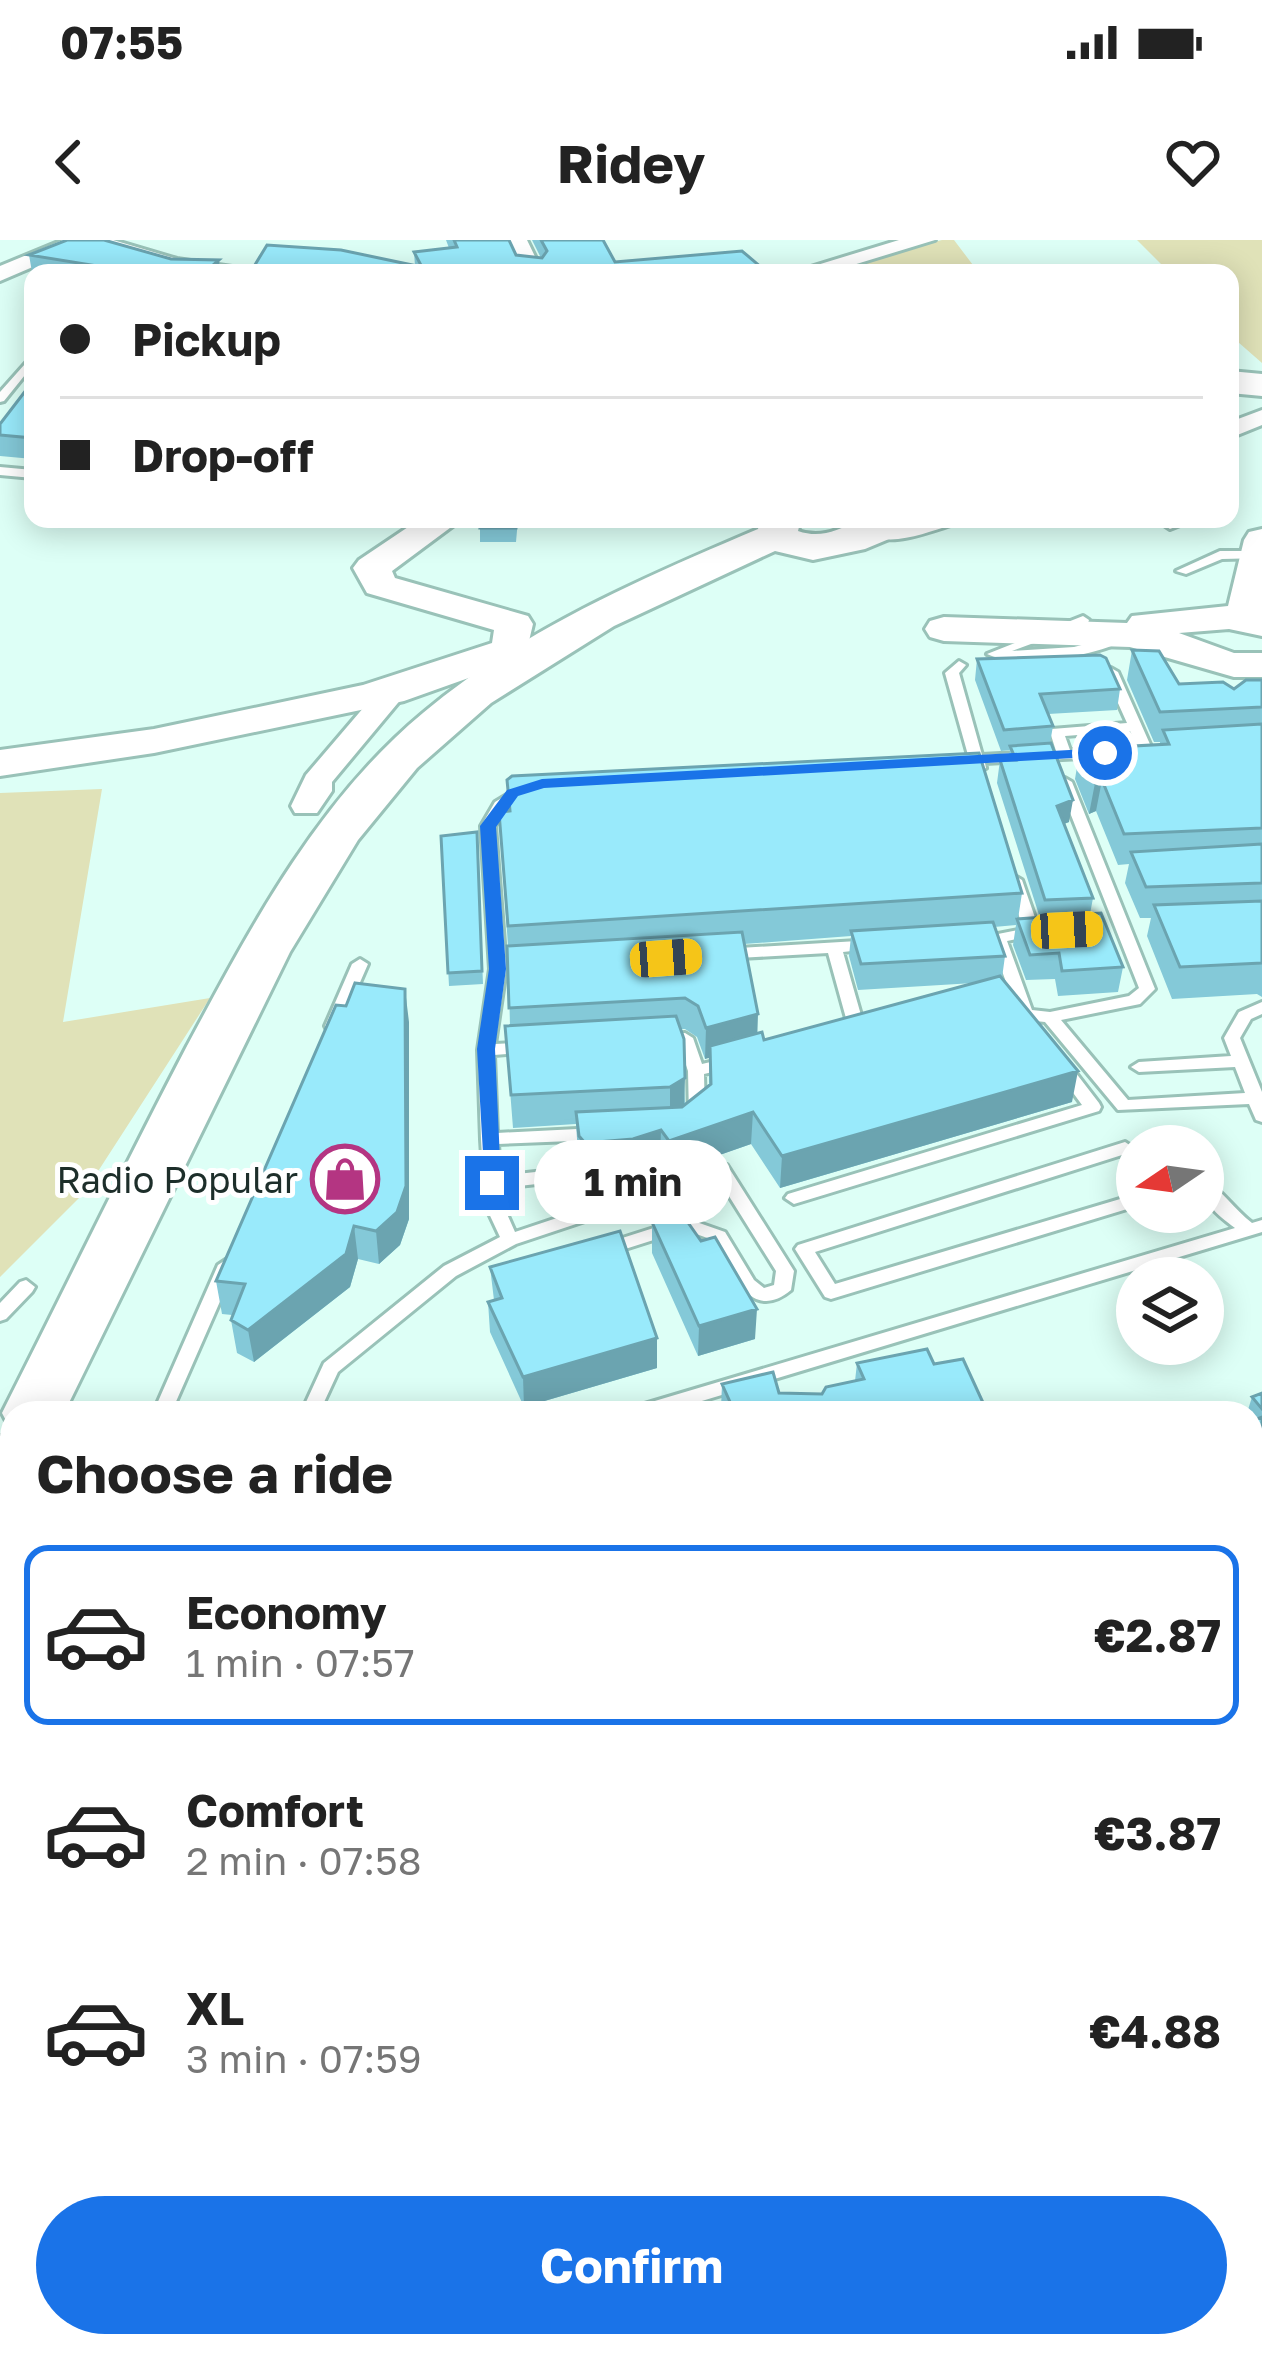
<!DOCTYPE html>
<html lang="en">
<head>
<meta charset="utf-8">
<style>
	body { margin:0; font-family:"Golos Text",sans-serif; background:#f2f2f2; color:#222; height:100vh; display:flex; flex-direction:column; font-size:45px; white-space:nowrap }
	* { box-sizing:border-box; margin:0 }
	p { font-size:39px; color:#767676 }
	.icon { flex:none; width:66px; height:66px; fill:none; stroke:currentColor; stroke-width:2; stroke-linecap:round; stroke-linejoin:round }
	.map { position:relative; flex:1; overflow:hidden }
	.side { position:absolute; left:0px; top:1161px; width:1263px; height:957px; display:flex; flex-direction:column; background:#fff; border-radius:36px 36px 0 0; box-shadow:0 6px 30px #0003 }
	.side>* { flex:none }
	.banner { position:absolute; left:24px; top:24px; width:1215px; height:264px; border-radius:24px; box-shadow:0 6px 30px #0003; display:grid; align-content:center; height:264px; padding:0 36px; background:#fff }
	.needle { width:78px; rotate:257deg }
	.tools { position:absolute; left:1116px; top:885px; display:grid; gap:24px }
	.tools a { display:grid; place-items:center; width:108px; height:108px; border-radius:50%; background:#fff; box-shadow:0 6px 30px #0003; font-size:60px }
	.end { position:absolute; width:54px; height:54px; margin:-27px; border:15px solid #1a73e8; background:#fff; box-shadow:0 0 0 6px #fff }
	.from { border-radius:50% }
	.bubble { position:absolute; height:84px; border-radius:42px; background:#fff; box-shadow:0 6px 30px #0003; font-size:39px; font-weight:700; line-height:84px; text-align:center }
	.car { position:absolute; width:36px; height:72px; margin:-36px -18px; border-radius:15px; box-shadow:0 0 9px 3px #0007; background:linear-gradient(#f5c518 24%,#345 0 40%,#f5c518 0 76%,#345 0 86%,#f5c518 0) }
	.banner b { display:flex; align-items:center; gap:42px; height:114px; font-size:45px }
	.banner b+b { border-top:3px solid #e0e0e0 }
	.banner i { width:30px; height:30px; background:#222 }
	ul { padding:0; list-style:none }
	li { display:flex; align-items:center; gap:36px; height:180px; margin:0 24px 18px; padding:0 12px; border:6px solid transparent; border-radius:24px }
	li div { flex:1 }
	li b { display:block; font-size:45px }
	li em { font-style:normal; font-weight:700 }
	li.selected { border-color:#1a73e8 }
	li>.icon { width:108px; height:108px; stroke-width:1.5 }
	h2 { padding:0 36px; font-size:54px; line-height:144px }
	.primary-button { display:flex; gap:24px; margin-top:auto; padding:24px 36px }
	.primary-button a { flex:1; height:138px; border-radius:72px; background:#1a73e8; color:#fff; font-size:48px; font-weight:700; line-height:138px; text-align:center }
	.status { display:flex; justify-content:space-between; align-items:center; height:84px; padding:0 60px; background:#fff; direction:ltr }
	.status svg { height:33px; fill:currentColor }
	header { display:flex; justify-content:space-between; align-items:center; height:156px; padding:0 36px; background:#fff; font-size:54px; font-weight:700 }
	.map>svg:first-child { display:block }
	.green { fill:#e0e2b8 }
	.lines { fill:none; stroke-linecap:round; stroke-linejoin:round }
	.lane-casing { stroke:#99c2b8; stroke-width:6 }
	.street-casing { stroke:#99c2b8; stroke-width:6 }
	.secondary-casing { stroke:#99c2b8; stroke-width:6 }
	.primary-casing { stroke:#99c2b8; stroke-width:6 }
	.lane { fill:#fff; fill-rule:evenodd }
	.street { fill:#fff; fill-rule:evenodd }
	.secondary { fill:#fff; fill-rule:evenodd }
	.primary { fill:#fff; fill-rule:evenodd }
	.wall { fill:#84c9d8; fill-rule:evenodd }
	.shaded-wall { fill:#6ba4b0 }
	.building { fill:#99eafb; stroke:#6ba4b0; stroke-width:3 }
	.route { fill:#1a73e8 }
	.labels { text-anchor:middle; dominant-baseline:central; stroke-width:10; stroke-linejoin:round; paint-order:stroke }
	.poi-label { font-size:36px; fill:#1d2e2a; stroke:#fff; text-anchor:end }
</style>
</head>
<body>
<div class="status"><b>07:55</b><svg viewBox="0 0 49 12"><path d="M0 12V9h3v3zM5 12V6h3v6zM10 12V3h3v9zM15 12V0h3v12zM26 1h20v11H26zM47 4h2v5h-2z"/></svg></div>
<header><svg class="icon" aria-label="back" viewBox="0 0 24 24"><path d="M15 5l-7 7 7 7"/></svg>Ridey<svg class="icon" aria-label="heart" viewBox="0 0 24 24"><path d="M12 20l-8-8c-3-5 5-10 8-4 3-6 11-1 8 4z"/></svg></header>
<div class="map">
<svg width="1262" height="2116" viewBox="0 0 1262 2116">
	<rect width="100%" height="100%" fill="#ddfff6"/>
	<!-- green -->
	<path class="green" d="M 942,0 L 954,0 L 979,33 L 820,33 Z
		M 1137,0 L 1262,0 L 1262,123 L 1230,95 L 1230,33 L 1170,33 Z
		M 102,549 L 63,782 L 210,758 L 84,953 L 0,1037 L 0,553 Z"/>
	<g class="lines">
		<defs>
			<path id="lane" d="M 33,115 L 33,125 L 4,161 L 0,162 L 0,152 Z
				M 0,227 L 33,230 L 33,238 L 0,235 Z
				M 1155,279 L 1195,279 L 1170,289 Z
				M 1220,311 L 1258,311 L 1262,312 L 1262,318 L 1222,319 L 1186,334 L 1176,331 Z
				M 1083,376 L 1089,380 L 1088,383 L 1012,411 L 1074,407 L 1120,395 L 1127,399 C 1098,416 1017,429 987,414 Z
				M 959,421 L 966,425 L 959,433 L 982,515 L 1056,511 L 1050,492 L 1052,489 L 1127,483 L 1104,432 L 1111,428 L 1118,432 L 1153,511 L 1151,514 L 1141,514 L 1130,491 L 1065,496 L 1070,510 L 1106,510 L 1106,516 L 1101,517 L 985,523 L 986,528 L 979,532 L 974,531 L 971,524 L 956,523 L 956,517 L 968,515 L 945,433 Z
				M 1065,538 L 1072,542 L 1155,749 L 1140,764 L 1061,780 L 1128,860 L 1245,853 L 1235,827 L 1139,832 L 1131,827 L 1139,822 L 1231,816 L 1224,798 L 1239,772 L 1262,762 L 1262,774 L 1251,779 L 1240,798 L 1262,852 L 1262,882 L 1256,880 L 1249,864 L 1118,870 L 1045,782 L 1026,780 L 1018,775 L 990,698 L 993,695 L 1023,689 L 1008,640 L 1015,636 L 1022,640 L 1040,692 L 1037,695 L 1007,701 L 1032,770 L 1050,772 L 1129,756 L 1139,748 L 1058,542 Z
				M 527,543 L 532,544 L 532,550 L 506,568 L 495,586 L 506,729 L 495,804 L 530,802 L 538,807 L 530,812 L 494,815 L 497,893 L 597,888 L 605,894 L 597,900 L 498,904 L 500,936 L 572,928 L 581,934 L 572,940 L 501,948 L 503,965 L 515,992 L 721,923 L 727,925 L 794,1031 L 791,1050 C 750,1084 731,1031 713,1000 L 685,990 L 600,1017 L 594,1015 L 591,1011 L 594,1007 L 685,978 L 725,992 L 754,1040 L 764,1048 L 774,1045 L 776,1031 L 717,937 L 516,1004 L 456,1036 L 338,1132 L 319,1173 L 301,1173 L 324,1123 L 444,1026 L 500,997 L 485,965 L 481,899 L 478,810 L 490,729 L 481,586 L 495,562 Z
				M 874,700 L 879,702 L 879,708 L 843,712 L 865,789 L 857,794 L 849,789 L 828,713 L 722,719 L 714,714 L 722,709 Z
				M 360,719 L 368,724 L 341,786 L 333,791 L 327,790 L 325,786 L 352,724 Z
				M 685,793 L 693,798 L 702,824 L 732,817 L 740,822 L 738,826 L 704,834 L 705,875 L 697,881 L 689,875 L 688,831 L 679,804 L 660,805 L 652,800 L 660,795 Z
				M 1063,823 L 1069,824 L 1099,863 L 1101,867 L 1099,871 L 794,964 L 785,958 L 788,954 L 1082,865 L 1055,828 Z
				M 1125,902 L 1137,910 L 1137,927 L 1131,925 L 1122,915 L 815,1012 L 835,1044 L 1137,954 L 1137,966 L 831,1059 L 825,1057 L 795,1009 L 798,1005 Z
				M 1203,938 C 1219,947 1235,970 1252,983 L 1262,980 L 1262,992 L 662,1173 L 629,1173 L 631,1168 L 638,1166 L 1235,988 C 1215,973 1203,964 1203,938 Z
				M 227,1019 L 236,1025 L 171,1173 L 153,1173 L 218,1025 Z
				M 26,1040 L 35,1047 L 32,1052 L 6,1079 L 0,1081 L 0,1063 L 20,1042 Z
				M 0,1196 L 12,1196 L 12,1210 L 0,1210 Z"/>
			<path id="street" d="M 63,0 L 113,0 L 177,19 L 239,28 L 242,33 L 175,32 L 84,5 L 0,41 L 0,26 Z
				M 505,0 L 527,0 L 543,33 L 521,33 Z
				M 899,0 L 935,0 L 827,33 L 791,33 Z
				M 1262,170 L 1262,185 L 1230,198 L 1230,182 Z
				M 914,279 L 955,279 L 951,285 C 925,293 885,310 862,290 L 875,282 Z
				M 392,443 L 407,452 L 332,542 L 332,551 L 317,573 L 295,573 L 291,566 L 306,535 L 382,446 Z
				M 1262,1534 L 1262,1580 L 1251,1584 L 1251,1538 Z
				M 1251,2080 L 1262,2085 L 1262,2116 L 1206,2116 L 1210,2106 L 1251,2106 Z"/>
			<path id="secondary" d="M 420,279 L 462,279 L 392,331 L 395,338 L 528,376 L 533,384 L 525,418 L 404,461 L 154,513 L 0,536 L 0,510 L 154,489 L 363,445 L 492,403 L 494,390 L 367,353 L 353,328 L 359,320 Z
				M 1262,289 L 1262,396 L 1229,389 L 1179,393 L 1234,413 L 1262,413 L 1262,437 L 1234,437 L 1130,407 L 944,401 L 930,397 L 925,389 L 930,381 L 944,377 L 1127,383 L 1132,376 L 1228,366 L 1244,300 L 1249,292 Z
				M 1262,1249 L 1262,1296 L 1251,1300 L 1251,1252 Z
				M 0,1869 L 12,1869 L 12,1941 L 0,1941 Z"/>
			<path id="primary" d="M 1230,131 L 1262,134 L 1262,156 L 1230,153 Z
				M 761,279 L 801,279 L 798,291 C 821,299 837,290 858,281 C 868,277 886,279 899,279 L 889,299 L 865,309 L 813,320 L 775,311 L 614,386 L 491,463 L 417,528 L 358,600 L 290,712 L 64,1173 L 12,1173 L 11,1190 L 2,1173 C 64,1051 123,928 187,806 C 251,687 317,561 423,473 C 522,390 640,339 758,289 Z
				M 12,1270 L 12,1343 L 0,1347 L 0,1274 Z
				M 12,1762 L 12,1847 L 0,1852 L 0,1767 Z
				M 357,2106 L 450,2106 L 454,2116 L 361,2116 Z
				M 481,2106 L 575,2106 L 579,2116 L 485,2116 Z"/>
		</defs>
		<!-- lane casing -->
		<use href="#lane" class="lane-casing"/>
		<!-- street casing -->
		<use href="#street" class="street-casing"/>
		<!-- secondary casing -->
		<use href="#secondary" class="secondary-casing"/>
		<!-- primary casing -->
		<use href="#primary" class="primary-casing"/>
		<!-- lane -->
		<use href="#lane" class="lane"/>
		<!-- street -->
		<use href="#street" class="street"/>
		<!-- secondary -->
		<use href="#secondary" class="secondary"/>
		<!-- primary -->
		<use href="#primary" class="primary"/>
	</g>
	<!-- wall -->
	<path class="wall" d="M 446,0 L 509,0 L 516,15 L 541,18 L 532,0 L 603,0 L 615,22 L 250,33 L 415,26 L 414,12 L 449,8 Z
		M 29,15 L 219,20 L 220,33 L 36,33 L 32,32 Z
		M 33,141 L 33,219 L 0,216 L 0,184 Z
		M 518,279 L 516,302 L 480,302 L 480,288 Z
		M 1132,410 L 1179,444 L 1234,449 L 1262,440 L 1262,757 L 1257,754 L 1172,759 L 1147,696 L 1151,678 L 1140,678 L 1125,643 L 1129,624 L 1118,625 L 1096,571 L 1089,574 L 1075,539 L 1080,509 L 1160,505 L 1160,502 L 1154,502 L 1127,440 Z
		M 977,419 L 1120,449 L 1117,470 L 1048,474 L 1053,486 L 1050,503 L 1069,582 L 1064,584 L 1093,658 L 1090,674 L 1123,727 L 1118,752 L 1058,756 L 1055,739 L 1026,740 L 1013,705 L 1016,685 L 994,687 L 1005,716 L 1002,738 L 1072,862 L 780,948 L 751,904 L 668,933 L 660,921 L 632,931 L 585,935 L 579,927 L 576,884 L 513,888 L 505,786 L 510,786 L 508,706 L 499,572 L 508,571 L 507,540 L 1022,653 L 1018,679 L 1040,678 L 997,543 L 1000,520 L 1008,520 L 1010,510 L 1001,511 L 975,440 ZM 851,696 L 849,716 L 858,750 L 974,743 L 764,800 L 757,793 L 744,704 ZM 681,789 L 685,789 L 697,797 L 705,819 L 709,817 L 709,845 L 685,864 Z
		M 477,592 L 483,744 L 449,746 L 441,596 Z
		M 409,782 L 409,979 L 400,1005 L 379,1024 L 358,1019 L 350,1047 L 254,1122 L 237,1113 L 231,1080 L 232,1075 L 222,1074 L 216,1041 Z
		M 652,982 L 701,1001 L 755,1099 L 698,1116 L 652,1013 Z
		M 490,1027 L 657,1128 L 524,1167 L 490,1092 L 488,1062 L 494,1060 Z
		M 857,1123 L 934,1124 L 984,1173 L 723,1173 L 721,1168 L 722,1144 L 779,1153 L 822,1154 L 855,1141 Z
		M 1262,1153 L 1262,1244 L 1251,1248 L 1251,1173 L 1247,1173 L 1252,1157 Z"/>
	<!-- shaded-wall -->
	<path class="shaded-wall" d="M 219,20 L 220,33 L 204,33 Z
		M 1102,540 L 1096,571 L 1089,574 L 1095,543 Z
		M 1073,560 L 1069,582 L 1053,588 L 1057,566 Z
		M 405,749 L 409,782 L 409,979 L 400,1005 L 379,1024 L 376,991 Z
		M 758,774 L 757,805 L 705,819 L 706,788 Z
		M 1078,831 L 1072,862 L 780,948 L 782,916 Z
		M 685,838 L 684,871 L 670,880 L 670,847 Z
		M 753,872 L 751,904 L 668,933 L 669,901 Z
		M 661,890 L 660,921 L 632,931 L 633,899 Z
		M 354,986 L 358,1019 L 350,1047 L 254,1122 L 248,1090 Z
		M 757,1069 L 755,1099 L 698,1116 L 699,1086 Z
		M 657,1098 L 657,1128 L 524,1167 L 523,1137 Z
		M 985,1167 L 984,1173 L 954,1173 Z
		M 1262,1227 L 1262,1244 L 1251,1248 L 1251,1232 Z
		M 1262,1401 L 1262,1428 L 1251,1432 L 1251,1405 Z
		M 7,1617 L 12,1627 L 0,1641 L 0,1625 Z
		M 1262,1681 L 1262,1700 L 1251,1708 L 1251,1689 Z
		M 12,2076 L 12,2105 L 0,2111 L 0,2081 Z"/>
	<!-- building -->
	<path class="building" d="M 67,0 L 104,0 L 171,19 L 219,20 L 204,33 L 116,33 L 122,30 L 29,15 Z
		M 454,0 L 509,0 L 516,15 L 542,18 L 547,11 L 541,0 L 603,0 L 615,22 L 742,11 L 768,33 L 250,33 L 267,5 L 341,10 L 422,27 L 414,12 L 457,7 Z
		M 1146,26 L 1152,33 L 1047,33 Z
		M 33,141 L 33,198 L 0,195 L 0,184 Z
		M 481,279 L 517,279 L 516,288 L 480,288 Z
		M 1132,410 L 1159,411 L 1179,444 L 1223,442 L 1234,449 L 1246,440 L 1262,440 L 1262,467 L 1160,472 Z
		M 1100,415 L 1106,418 L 1120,449 L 1040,454 L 1053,486 L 1004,490 L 977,419 Z
		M 1262,484 L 1262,588 L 1124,594 L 1102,540 L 1095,543 L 1080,509 L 1169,504 L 1163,490 Z
		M 1051,503 L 1073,560 L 1057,566 L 1093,658 L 1045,660 L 1000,520 L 1016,520 L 1010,506 Z
		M 979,513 L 1022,653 L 508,686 L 499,572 L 510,571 L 507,540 L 512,536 Z
		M 477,592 L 482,731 L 448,733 L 441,596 Z
		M 1262,604 L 1262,643 L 1146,647 L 1131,612 Z
		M 1262,661 L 1262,723 L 1180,727 L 1154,665 Z
		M 1101,673 L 1123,727 L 1062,731 L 1059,713 L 1030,715 L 1017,679 Z
		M 993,682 L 1005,716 L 861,724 L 851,691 Z
		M 742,692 L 758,774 L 706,788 L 698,766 L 685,758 L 509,768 L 507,706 Z
		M 1000,736 L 1078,831 L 782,916 L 753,872 L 669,901 L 661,890 L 633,899 L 585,903 L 579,896 L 576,872 L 682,867 L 711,844 L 710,806 L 762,792 L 764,800 Z
		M 355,743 L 405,749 L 406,946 L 397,972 L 376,991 L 354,986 L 346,1014 L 248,1090 L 231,1080 L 245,1044 L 216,1041 L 336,765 L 346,766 Z
		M 676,776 L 684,799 L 685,838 L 670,847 L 511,855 L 505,786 Z
		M 682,974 L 701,1001 L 715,997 L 757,1069 L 699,1086 L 652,982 Z
		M 620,991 L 657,1098 L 523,1137 L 488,1062 L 502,1058 L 490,1027 Z
		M 927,1109 L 934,1124 L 963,1119 L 985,1167 L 954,1173 L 735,1173 L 722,1144 L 773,1132 L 779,1153 L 822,1154 L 826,1147 L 864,1139 L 857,1123 Z
		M 1262,1153 L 1262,1169 L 1252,1157 Z
		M 1262,1177 L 1262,1227 L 1251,1232 L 1251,1181 Z
		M 1262,1309 L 1262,1401 L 1251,1405 L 1251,1313 Z
		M 0,1612 L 7,1617 L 0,1625 Z
		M 1262,1615 L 1262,1681 L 1251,1689 L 1251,1623 Z
		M 0,1925 L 12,1925 L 12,2076 L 0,2081 Z
		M 78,2106 L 149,2106 L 154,2116 L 63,2116 Z"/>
	<!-- route -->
	<path class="route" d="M 1105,508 L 1113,513 L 1111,516 L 544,548 L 518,556 L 496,587 L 506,729 L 495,809 L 501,943 L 492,950 L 485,948 L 477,809 L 489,729 L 480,586 L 507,550 L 542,539 Z"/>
	<!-- icons -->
	<defs>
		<symbol id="shop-ring" viewBox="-11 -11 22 22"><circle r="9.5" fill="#fff" stroke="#b43582" stroke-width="1.5"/><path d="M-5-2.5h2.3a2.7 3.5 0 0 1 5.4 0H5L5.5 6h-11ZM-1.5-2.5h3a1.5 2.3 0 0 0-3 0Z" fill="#b43582"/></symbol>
	</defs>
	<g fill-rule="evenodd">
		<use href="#shop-ring" x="307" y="901" width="76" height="76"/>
	</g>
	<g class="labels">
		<!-- poi labels -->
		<g class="poi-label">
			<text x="298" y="939">Radio Popular</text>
		</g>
	</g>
</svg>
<div class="tools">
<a><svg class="needle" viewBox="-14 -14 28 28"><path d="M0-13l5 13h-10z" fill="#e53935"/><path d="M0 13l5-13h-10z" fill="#767676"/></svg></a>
<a><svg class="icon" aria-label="layers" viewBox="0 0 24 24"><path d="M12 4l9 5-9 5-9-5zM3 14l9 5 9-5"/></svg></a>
</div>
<i class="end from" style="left:1105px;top:513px"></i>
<i class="end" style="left:492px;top:943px"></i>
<div class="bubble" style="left:534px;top:900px;width:198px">1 min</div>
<i class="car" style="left:1067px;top:690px;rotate:87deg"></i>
<i class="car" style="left:666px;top:718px;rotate:86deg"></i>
<div class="banner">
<b><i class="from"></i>Pickup</b>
<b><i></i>Drop-off</b>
</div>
<section class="side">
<h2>Choose a ride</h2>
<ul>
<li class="selected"><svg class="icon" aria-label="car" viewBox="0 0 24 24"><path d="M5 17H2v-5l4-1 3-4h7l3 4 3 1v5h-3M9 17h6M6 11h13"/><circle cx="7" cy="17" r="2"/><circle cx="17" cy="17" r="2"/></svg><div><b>Economy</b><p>1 min · 07:57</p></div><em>€2.87</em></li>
<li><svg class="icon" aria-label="car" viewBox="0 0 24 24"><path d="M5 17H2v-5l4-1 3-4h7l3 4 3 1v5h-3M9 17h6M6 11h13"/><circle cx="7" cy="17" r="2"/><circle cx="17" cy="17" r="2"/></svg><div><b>Comfort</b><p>2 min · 07:58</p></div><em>€3.87</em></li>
<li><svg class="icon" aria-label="car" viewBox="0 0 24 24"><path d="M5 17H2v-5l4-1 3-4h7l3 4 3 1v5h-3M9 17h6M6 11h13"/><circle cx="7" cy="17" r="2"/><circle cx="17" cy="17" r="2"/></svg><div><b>XL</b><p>3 min · 07:59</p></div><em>€4.88</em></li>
</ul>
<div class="primary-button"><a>Confirm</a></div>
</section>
</div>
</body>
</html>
